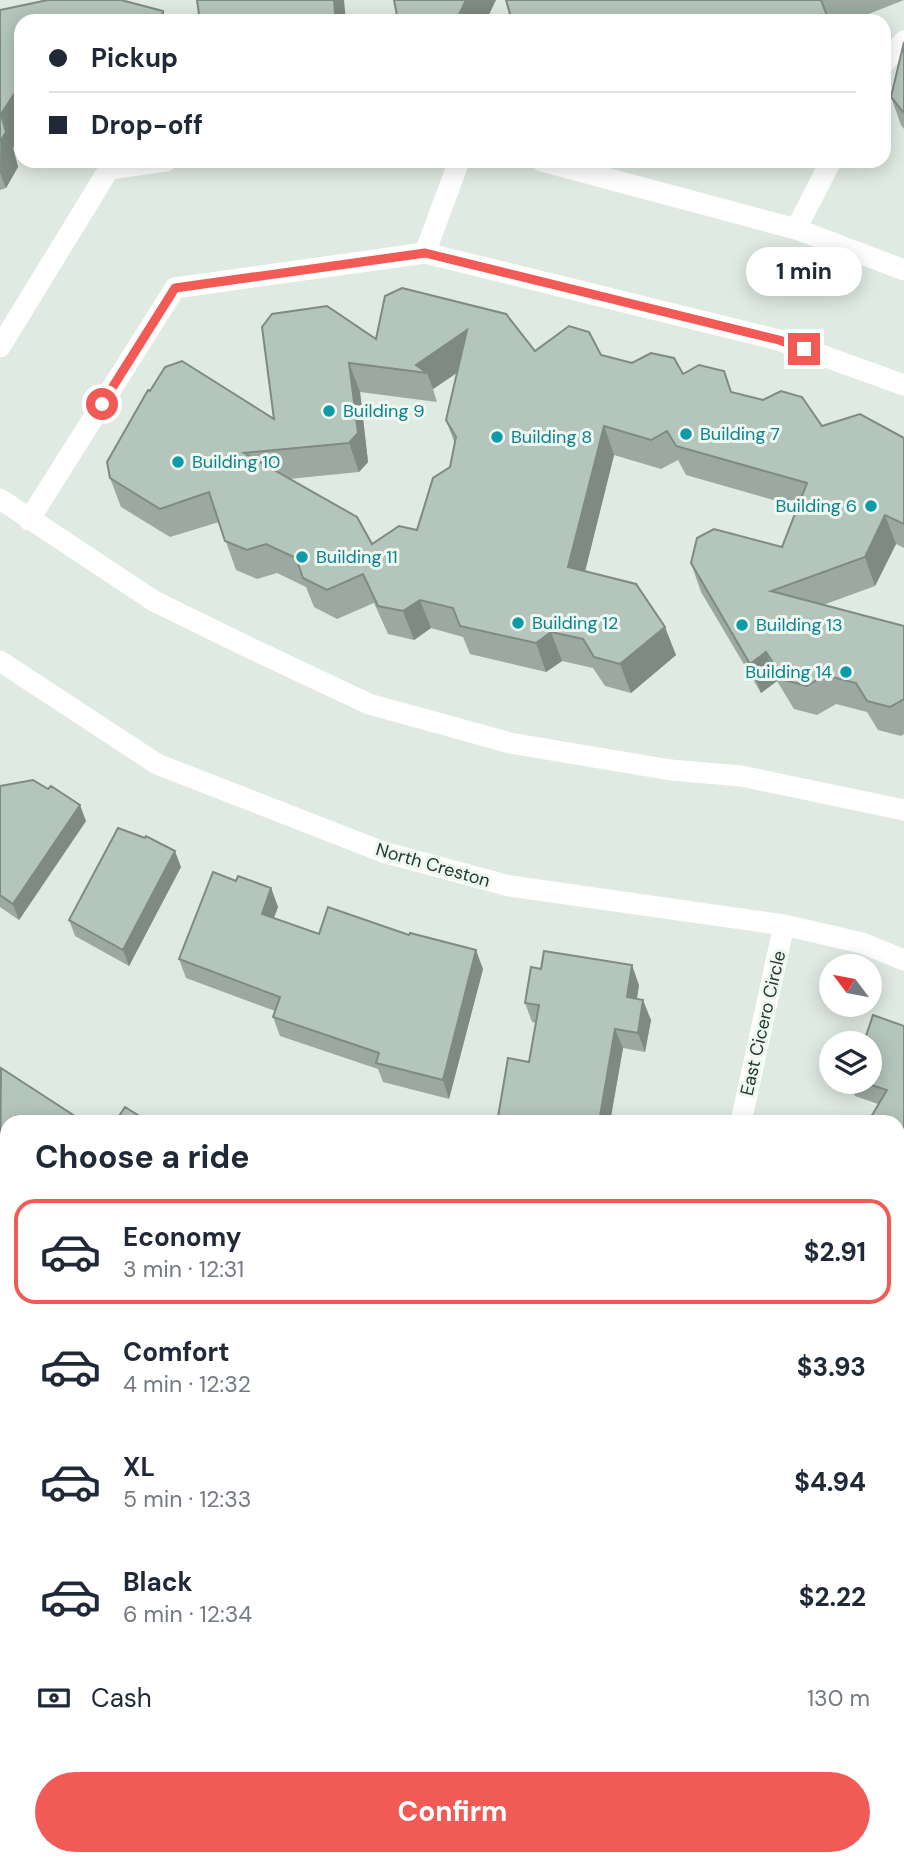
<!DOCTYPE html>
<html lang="en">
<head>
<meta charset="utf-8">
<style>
	body { margin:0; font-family:"DM Sans",sans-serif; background:#f2f2f3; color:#1f2937; height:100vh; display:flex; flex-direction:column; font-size:26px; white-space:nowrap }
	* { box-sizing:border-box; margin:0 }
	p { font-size:23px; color:#747a83 }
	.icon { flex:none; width:38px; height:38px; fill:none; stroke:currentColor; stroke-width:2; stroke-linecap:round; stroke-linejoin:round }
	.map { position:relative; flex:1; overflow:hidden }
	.drawer { position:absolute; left:0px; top:1115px; width:905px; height:751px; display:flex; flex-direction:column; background:#fff; border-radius:21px 21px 0 0; box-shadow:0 4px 18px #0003 }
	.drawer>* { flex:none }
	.guide { position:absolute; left:14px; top:14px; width:877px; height:154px; border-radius:21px; box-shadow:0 4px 18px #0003; display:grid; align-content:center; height:154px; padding:0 35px; background:#fff }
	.needle { width:46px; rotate:302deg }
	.tools { position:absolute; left:819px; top:954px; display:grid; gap:14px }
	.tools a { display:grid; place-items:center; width:63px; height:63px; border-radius:50%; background:#fff; box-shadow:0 4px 18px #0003; font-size:35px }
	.end { position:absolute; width:32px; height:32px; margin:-16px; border:9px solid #f15a55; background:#fff; box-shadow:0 0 0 4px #fff }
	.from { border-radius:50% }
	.bubble { position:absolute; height:49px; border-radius:24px; background:#fff; box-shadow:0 4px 18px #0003; font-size:23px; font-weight:700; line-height:49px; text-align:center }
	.guide b { display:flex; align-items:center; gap:24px; height:66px; font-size:26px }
	.guide b+b { border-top:2px solid #e0e1e3 }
	.guide i { width:18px; height:18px; background:#1f2937 }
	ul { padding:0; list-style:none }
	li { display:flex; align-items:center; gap:21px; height:105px; margin:0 14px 10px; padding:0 21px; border:4px solid transparent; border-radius:21px }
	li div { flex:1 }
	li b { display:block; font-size:26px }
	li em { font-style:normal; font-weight:700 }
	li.current { border-color:#f15a55 }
	li>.icon { width:63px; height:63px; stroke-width:1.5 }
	h2 { padding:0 35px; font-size:32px; line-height:84px }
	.pay { display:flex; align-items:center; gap:18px; height:77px; padding:0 35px; font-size:26px }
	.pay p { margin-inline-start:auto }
	.primary-button { display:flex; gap:14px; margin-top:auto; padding:14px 35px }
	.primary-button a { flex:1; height:80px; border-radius:42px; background:#f15a55; color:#fff; font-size:28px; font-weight:700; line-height:80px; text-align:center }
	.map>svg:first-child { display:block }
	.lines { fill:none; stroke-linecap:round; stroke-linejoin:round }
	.major-casing { stroke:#bcc4c0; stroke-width:24 }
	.minor { stroke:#fff; stroke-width:21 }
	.major { stroke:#639f83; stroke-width:21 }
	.wall { fill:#9ba9a1; fill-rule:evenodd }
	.shaded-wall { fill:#7e8a83 }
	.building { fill:#b4c5bb; stroke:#7e8a83; stroke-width:2; fill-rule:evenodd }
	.route { stroke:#f15a55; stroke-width:9 }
	.culture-dot { fill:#0f9aa8; stroke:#eff7f1; stroke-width:2.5 }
	.labels { text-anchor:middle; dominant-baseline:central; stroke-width:6; stroke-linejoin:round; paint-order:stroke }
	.culture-label { font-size:18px; fill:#0d838f; stroke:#eff7f1; text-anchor:start }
	.street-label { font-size:18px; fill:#203a2d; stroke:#eff7f1 }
</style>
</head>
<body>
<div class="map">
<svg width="904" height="1864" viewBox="0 0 904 1864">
	<rect width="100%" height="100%" fill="#dfeae2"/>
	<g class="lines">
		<defs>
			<path id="major" d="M 898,1855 L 904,1845"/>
		</defs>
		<!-- major casing -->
		<use href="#major" class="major-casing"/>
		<!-- minor -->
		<path class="minor" d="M 884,63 L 904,41
			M 542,161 L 796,229 L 904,270
			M 796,229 L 831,161
			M 425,253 L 459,161
			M 0,347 L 109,169 L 166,161
			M 0,499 L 154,601 L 250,648 L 369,704 L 510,743 L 671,770 L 741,776 L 904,810
			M 29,520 L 175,288 L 425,253 L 779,340 L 904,385
			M 0,661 L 157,764 L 383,852 L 510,886 L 784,925 L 862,943 L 904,960
			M 741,1122 L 784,925
			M 0,1269 L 7,1274
			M 0,1828 L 7,1817
			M 519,1864 L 522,1858"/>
		<!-- major -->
		<use href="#major" class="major"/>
	</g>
	<!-- wall -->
	<path class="wall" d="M 41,0 L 122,0 L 163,11 L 167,21 L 21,21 L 21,137 L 13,148 L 18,167 L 6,188 L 0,190 L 0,10 L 42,1 Z
		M 506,0 L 904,0 L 851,21 L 512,21 Z
		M 904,42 L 904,129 L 901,125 L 891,97 Z
		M 376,339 L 535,351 L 601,355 L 632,363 L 683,374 L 822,426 L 904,438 L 904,548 L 896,544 L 875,586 L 823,605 L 904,626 L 904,734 L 901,736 L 878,730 L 867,712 L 836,704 L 817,715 L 794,709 L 777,681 L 761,693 L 701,592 L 691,563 L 782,547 L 798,507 L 686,475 L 678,460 L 661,469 L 614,455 L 585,571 L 676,655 L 631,693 L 605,686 L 593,668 L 562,661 L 546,672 L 470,654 L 463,637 L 431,628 L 414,640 L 388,634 L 374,603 L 337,619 L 314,607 L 306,587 L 277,573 L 257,579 L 236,570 L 219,522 L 170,537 L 121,507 L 110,478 L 274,419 ZM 457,373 L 446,420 L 455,444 L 450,467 L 417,530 L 372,544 L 289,479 L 359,472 L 368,462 L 360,392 L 437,402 L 433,389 Z
		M 0,786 L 86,821 L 19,920 L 0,907 Z
		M 181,867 L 129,966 L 75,936 L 69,920 Z
		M 236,881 L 271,888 L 278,907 L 274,918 L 319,934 L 483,969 L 449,1099 L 383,1082 L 378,1069 L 280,1036 L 273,1017 L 275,1011 L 186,978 L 179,959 Z
		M 639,985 L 637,999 L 651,1020 L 645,1052 L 623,1048 L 610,1122 L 500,1122 L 498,1117 L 529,1062 L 536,1023 L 532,1022 L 525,1003 Z
		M 904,1026 L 904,1228 L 898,1225 L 898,1122 L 878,1104 L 855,1096 L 849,1082 L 870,1082 L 864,1042 Z
		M 0,1069 L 7,1122 L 7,1185 L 0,1180 Z
		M 7,1485 L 7,1618 L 0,1629 L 0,1496 Z"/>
	<!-- shaded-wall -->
	<path class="shaded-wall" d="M 334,0 L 344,0 L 346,21 L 330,21 Z
		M 466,0 L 496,0 L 486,21 L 456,21 Z
		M 163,11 L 167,21 L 161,21 Z
		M 18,88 L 21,96 L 21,137 L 13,148 L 18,167 L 6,188 L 0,173 L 1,114 Z
		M 467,330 L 477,359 L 433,389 L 427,373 L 416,365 Z
		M 349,363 L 360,392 L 368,462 L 359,472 L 349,443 Z
		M 604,426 L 614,455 L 579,596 L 568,567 Z
		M 885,515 L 896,544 L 875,586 L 865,557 Z
		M 420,600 L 431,628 L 414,640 L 403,611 Z
		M 665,627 L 676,655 L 631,693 L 620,664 Z
		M 551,632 L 562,661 L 546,672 L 536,643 Z
		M 766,652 L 777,681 L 761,693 L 750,664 Z
		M 80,805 L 86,821 L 19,920 L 13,904 Z
		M 175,851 L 181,867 L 129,966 L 123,950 Z
		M 271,888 L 278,907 L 268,932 L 262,914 Z
		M 476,950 L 483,969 L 449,1099 L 443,1080 Z
		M 632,965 L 639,985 L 634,1017 L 627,997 Z
		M 643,1000 L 651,1020 L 645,1052 L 638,1033 Z
		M 615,1029 L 623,1048 L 610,1122 L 599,1122 Z
		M 903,1591 L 904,1626 L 898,1636 L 898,1600 Z
		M 2,1601 L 7,1618 L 0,1629 L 0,1604 Z
		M 147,1858 L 169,1858 L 165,1864 L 143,1864 Z
		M 411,1858 L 433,1858 L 429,1864 L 408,1864 Z
		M 734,1858 L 756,1858 L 752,1864 L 730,1864 Z"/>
	<!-- building -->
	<path class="building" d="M 48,0 L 121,0 L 163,11 L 161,21 L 21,21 L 21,87 L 18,88 L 1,114 L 6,132 L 0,142 L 0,10 Z
		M 197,0 L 334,0 L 335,14 L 330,21 L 287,21 L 284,19 L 267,21 L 200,21 Z
		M 394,0 L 466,0 L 456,21 L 398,21 Z
		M 506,0 L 821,0 L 829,21 L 703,21 L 705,18 L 694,21 L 512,21 Z
		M 904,42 L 904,113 L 891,97 Z
		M 402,288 L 506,314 L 535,351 L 569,326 L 589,332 L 601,355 L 632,363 L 651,353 L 674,358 L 683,374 L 699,365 L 724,371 L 731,392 L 763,400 L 781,391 L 802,397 L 822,426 L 860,414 L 904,438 L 904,524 L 885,515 L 865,557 L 771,591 L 904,626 L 904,699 L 890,707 L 867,701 L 856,683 L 825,675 L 807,686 L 784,680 L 766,652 L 750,664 L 691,563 L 697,538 L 714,529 L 782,547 L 807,483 L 676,446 L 667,431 L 651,440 L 604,426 L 568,567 L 636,584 L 665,627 L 620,664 L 594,657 L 583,639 L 551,632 L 536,643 L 460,626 L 453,608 L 420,600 L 403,611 L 378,606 L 363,574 L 327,590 L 303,578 L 296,558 L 266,544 L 247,550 L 225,541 L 209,492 L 160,509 L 110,478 L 107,462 L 148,390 L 150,391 L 165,367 L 182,361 L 274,419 L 262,327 L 272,314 L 327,306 L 376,339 L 385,296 ZM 467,330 L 446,420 L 456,437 L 450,467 L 433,478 L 417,530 L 399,526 L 372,544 L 357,517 L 244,453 L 349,443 L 358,433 L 349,363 L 427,373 L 416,365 Z
		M 33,780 L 48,789 L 51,786 L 80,805 L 13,904 L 0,895 L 0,786 Z
		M 118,828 L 145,838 L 146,836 L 175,851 L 123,950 L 69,920 Z
		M 213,872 L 236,881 L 238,876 L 271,888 L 262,914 L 319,934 L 328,907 L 409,935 L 410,933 L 476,950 L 443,1080 L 376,1063 L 379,1053 L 273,1017 L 280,997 L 179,959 Z
		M 544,951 L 632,965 L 627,997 L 643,1000 L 638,1033 L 615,1029 L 599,1122 L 526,1122 L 498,1117 L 508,1058 L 529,1062 L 539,1005 L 525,1003 L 531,967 L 541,969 Z
		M 873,1015 L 904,1026 L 904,1213 L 898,1209 L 898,1122 L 868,1122 L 887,1090 L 862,1082 L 870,1082 L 870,1043 L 859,1043 L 860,1041 L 864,1042 Z
		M 1,1068 L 84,1122 L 7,1122 L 7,1171 L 0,1167 Z
		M 125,1107 L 149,1122 L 115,1122 Z
		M 7,1485 L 7,1605 L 2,1601 L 0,1604 L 0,1496 Z
		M 898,1587 L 903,1591 L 898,1600 Z
		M 59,1858 L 147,1858 L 143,1864 L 55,1864 Z
		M 314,1858 L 411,1858 L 408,1864 L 311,1864 Z
		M 655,1858 L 734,1858 L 730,1864 L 652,1864 Z"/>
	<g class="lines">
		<!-- route -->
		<path class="route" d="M 102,404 L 175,288 L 425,253 L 779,340 L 804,349"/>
	</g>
	<!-- markers -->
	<g class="culture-dot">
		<circle cx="329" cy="411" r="7"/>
		<circle cx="686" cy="434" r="7"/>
		<circle cx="497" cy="437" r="7"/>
		<circle cx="178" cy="462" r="7"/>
		<circle cx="871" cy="506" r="7"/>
		<circle cx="302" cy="557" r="7"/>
		<circle cx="518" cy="623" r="7"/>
		<circle cx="742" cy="625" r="7"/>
		<circle cx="846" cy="672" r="7"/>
	</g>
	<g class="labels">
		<!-- culture labels -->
		<g class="culture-label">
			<text x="343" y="411">Building 9</text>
			<text x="700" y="434">Building 7</text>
			<text x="511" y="437">Building 8</text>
			<text x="192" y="462">Building 10</text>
			<text x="857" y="506" text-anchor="end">Building 6</text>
			<text x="316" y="557">Building 11</text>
			<text x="532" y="623">Building 12</text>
			<text x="756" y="625">Building 13</text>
			<text x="832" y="672" text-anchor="end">Building 14</text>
		</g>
		<!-- street labels -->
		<g class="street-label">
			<text transform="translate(433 865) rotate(16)">North Creston</text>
			<text transform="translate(763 1023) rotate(-77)">East Cicero Circle</text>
		</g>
	</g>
</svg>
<div class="tools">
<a><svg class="needle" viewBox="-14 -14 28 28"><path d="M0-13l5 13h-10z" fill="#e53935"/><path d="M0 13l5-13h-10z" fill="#747a83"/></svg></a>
<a><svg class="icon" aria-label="layers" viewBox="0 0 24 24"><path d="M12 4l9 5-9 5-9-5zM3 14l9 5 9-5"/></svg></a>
</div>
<i class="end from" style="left:102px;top:404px"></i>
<i class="end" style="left:804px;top:349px"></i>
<div class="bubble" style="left:746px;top:247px;width:116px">1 min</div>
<div class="guide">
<b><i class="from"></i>Pickup</b>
<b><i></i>Drop-off</b>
</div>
<section class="drawer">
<h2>Choose a ride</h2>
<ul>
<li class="current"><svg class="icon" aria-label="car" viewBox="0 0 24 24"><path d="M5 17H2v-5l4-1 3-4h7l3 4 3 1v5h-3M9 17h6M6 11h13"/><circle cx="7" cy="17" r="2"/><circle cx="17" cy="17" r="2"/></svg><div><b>Economy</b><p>3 min · 12:31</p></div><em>$2.91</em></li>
<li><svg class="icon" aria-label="car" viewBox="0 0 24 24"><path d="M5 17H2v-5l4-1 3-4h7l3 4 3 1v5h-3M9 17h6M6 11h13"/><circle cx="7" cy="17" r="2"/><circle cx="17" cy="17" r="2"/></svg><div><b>Comfort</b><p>4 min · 12:32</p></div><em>$3.93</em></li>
<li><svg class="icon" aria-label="car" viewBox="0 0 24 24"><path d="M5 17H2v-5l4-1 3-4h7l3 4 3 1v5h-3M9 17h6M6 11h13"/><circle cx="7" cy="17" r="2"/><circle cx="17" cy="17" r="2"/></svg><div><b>XL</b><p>5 min · 12:33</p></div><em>$4.94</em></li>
<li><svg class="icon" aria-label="car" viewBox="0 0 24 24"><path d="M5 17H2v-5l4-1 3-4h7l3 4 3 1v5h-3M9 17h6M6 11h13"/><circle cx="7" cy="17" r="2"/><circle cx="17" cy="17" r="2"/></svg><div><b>Black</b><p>6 min · 12:34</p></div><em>$2.22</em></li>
</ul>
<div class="pay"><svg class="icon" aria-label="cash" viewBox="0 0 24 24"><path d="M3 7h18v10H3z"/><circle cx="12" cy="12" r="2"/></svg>Cash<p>130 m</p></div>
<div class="primary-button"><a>Confirm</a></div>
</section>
</div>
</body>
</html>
